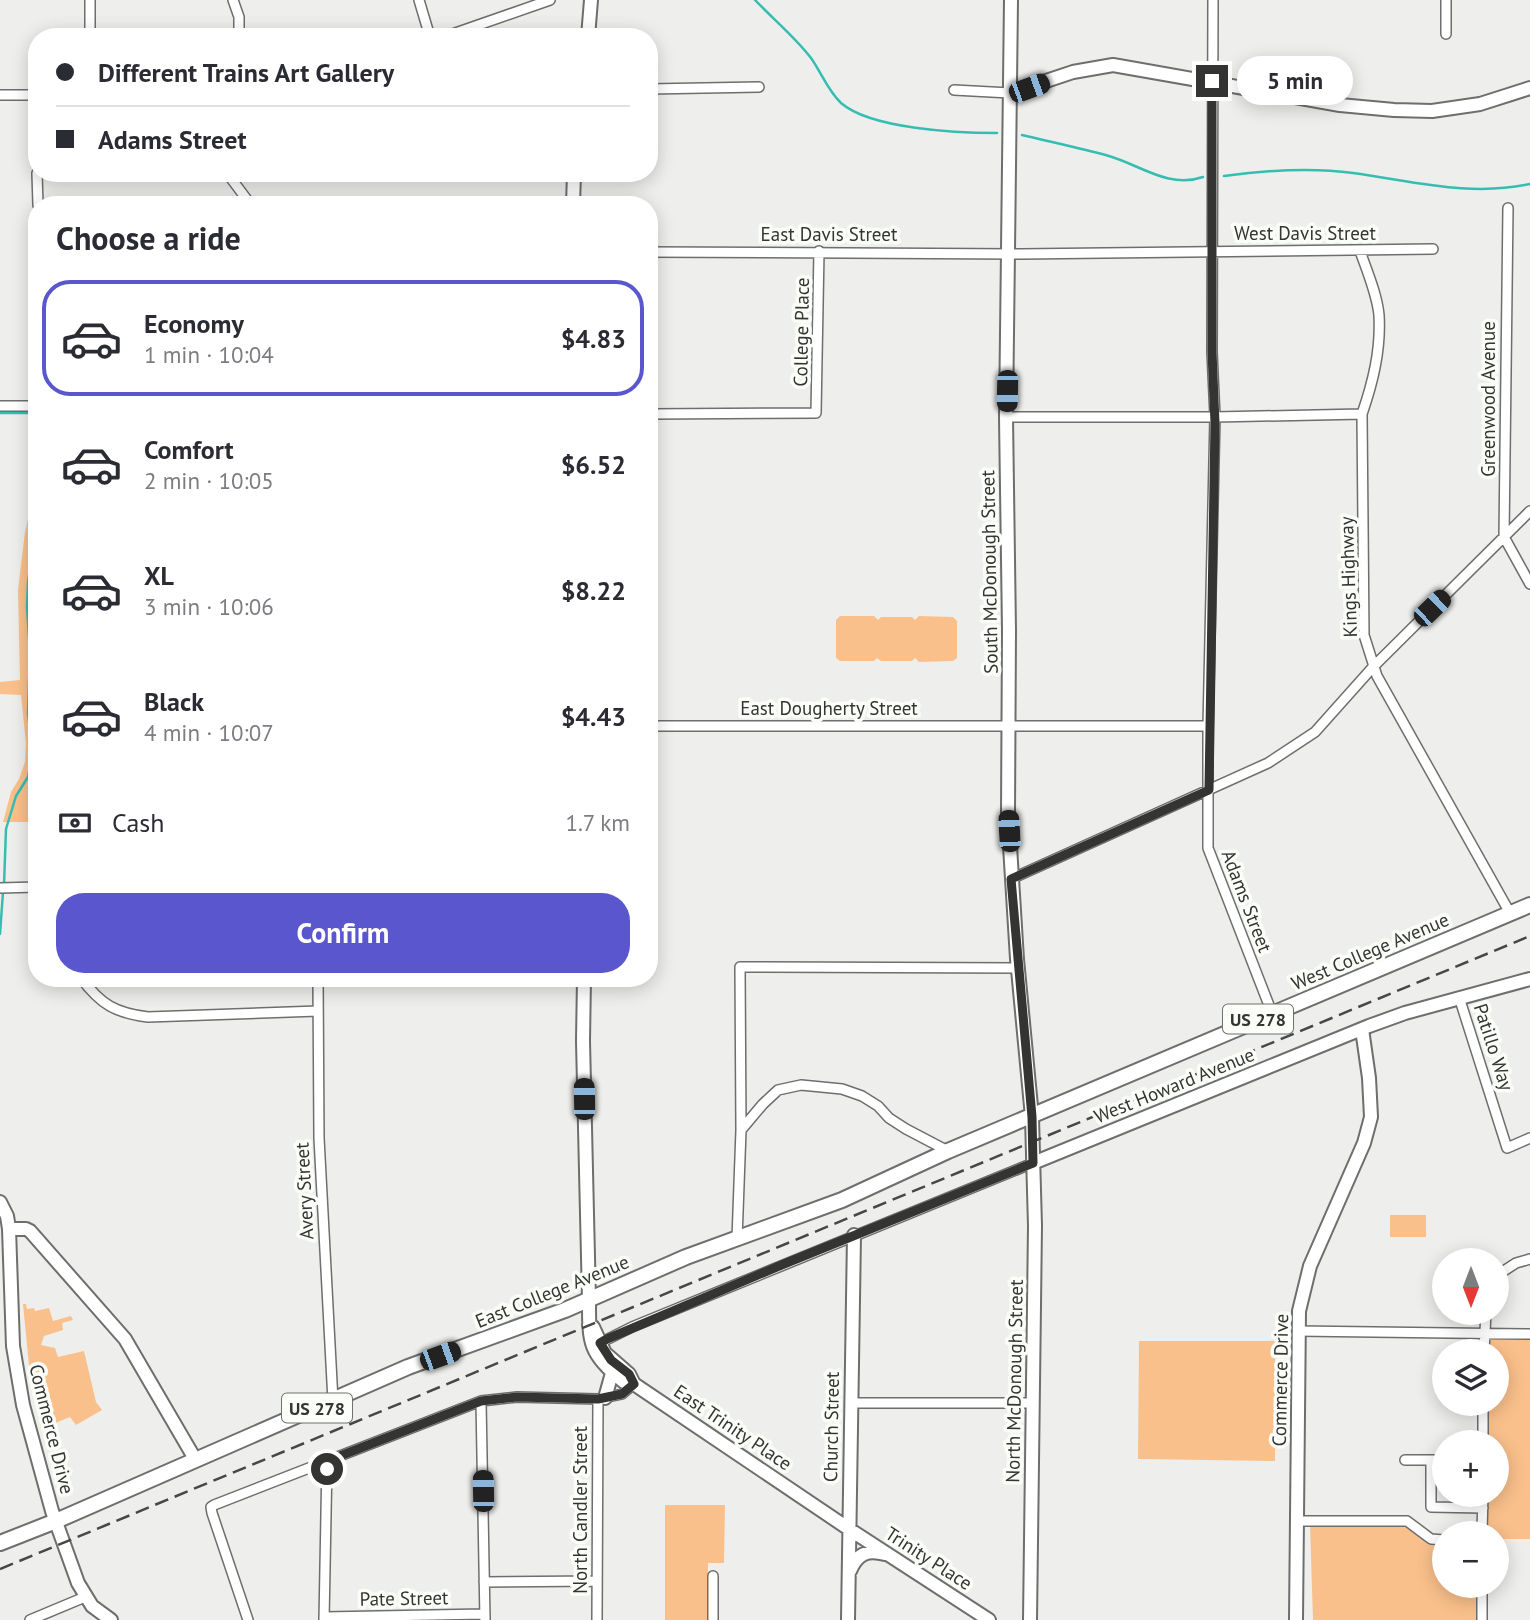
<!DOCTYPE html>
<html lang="en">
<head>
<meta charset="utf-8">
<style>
	body { margin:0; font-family:"PT Sans",sans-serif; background:#f2f2f3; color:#2b2b33; height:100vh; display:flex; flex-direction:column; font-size:26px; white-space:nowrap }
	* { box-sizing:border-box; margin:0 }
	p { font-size:23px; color:#7c7c81 }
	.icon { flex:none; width:38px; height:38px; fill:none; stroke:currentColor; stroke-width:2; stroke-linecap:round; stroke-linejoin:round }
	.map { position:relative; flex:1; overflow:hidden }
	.drawer { position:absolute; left:28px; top:196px; width:630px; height:791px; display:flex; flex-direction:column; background:#fff; border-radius:28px; box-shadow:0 4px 18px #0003 }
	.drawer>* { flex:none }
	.banner { position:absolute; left:28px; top:28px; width:630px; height:154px; border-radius:28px; box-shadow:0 4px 18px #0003; display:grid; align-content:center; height:154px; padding:0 28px; background:#fff }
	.needle { width:46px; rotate:180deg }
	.tools { position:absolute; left:1432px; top:1248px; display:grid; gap:14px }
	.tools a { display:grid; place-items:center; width:77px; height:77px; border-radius:50%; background:#fff; box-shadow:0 4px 18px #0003; font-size:35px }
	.end { position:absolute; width:32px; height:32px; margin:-16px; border:9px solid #343433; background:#fff; box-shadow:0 0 0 4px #fff }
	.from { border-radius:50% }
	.bubble { position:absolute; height:49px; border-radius:24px; background:#fff; box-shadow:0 4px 18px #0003; font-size:23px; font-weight:800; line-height:49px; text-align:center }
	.car { position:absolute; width:21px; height:42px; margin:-21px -10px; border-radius:9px; box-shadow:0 0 5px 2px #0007; background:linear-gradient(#222 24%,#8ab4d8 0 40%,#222 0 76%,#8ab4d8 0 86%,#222 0) }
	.banner b { display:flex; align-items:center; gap:24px; height:66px; font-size:26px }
	.banner b+b { border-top:2px solid #e1e1e2 }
	.banner i { width:18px; height:18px; background:#2b2b33 }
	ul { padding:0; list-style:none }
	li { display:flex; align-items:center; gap:21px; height:116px; margin:0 14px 10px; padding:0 14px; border:4px solid transparent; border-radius:28px }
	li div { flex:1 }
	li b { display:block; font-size:26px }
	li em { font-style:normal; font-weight:800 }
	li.active { border-color:#5a56ce }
	li>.icon { width:63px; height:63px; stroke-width:1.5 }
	h2 { padding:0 28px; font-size:32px; line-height:84px }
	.pay { display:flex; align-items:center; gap:18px; height:77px; padding:0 28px; font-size:26px }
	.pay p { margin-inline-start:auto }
	.button { display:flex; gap:14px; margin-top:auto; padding:14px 28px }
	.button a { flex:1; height:80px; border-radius:28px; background:#5a56ce; color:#fff; font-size:28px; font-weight:800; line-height:80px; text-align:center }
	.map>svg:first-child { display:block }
	.green { fill:#fac08b }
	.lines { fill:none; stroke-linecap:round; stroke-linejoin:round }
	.stream { stroke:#36bdb2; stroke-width:2.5 }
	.street-casing { stroke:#6d6f6c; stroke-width:12 }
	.secondary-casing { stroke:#6d6f6c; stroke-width:16 }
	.primary-casing { stroke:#6d6f6c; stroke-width:18 }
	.street { stroke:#fff; stroke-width:9 }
	.secondary { stroke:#fff; stroke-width:12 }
	.primary { stroke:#fff; stroke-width:14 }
	.rail { stroke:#474746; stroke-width:2.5; stroke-dasharray:14 7; stroke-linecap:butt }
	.route { stroke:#343433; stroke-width:9 }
	.labels { text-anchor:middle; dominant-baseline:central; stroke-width:7; stroke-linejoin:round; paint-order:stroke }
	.shield { fill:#fbfdf9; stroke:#70706e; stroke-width:2 }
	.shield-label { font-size:18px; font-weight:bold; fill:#343433 }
	.street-label { font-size:19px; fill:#343433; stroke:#fbfdf9 }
</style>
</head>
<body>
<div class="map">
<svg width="1530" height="1620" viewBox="0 0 1530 1620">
	<rect width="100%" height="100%" fill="#eeefec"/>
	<!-- green -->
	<path class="green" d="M 37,481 L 37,822 L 3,822 L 11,792 L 19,779 L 25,762 L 26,744 L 21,695 L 0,694 L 0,682 L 20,680 L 18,590 L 25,532 Z
		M 840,616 L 874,616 L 878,620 L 881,617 L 912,617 L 915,620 L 919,616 L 953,617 L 957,621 L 957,658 L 953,661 L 919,662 L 915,658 L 912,661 L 881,661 L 877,658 L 874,661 L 840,661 L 836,658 L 836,620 Z
		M 1390,1215 L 1426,1215 L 1426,1237 L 1390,1237 Z
		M 23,1304 L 26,1304 L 27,1309 L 34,1308 L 35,1311 L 49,1308 L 53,1321 L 71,1316 L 73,1320 L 62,1323 L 63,1330 L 44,1336 L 41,1345 L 55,1348 L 58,1357 L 84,1351 L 96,1402 L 102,1410 L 76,1425 L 70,1417 L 41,1429 L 30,1376 Z
		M 1486,1337 L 1530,1337 L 1530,1539 L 1496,1539 L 1496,1533 L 1484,1533 L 1484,1495 L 1496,1494 L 1496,1442 L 1485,1442 L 1485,1404 L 1496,1404 L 1496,1351 L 1486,1351 Z
		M 1139,1341 L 1275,1341 L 1275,1461 L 1138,1459 Z
		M 665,1505 L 725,1505 L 724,1563 L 708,1563 L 708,1620 L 665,1620 Z
		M 1310,1524 L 1406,1527 L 1429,1545 L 1444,1546 L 1444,1586 L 1477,1586 L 1476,1620 L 1313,1620 Z"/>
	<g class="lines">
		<!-- stream -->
		<path class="stream" d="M 755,0 C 773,19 795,37 811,58 C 821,72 828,91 841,103 C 871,129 957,133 997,133
			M 1022,135 C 1051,142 1080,148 1109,156 C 1140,165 1169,189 1203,177
			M 1224,176 C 1268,170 1310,167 1353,173 C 1413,181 1470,197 1530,184
			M 0,413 L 37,413
			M 4,885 L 6,829 L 16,796 L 28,777 L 33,750 L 28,714 L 30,652 L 27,607 L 28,582 L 37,525
			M 0,934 L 3,892"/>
		<defs>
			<path id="street" d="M 90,0 L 90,37
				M 233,0 L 239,17 L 239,37
				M 419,0 L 430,37
				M 1213,0 L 1212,352 L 1215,417 L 1208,726 L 1208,848 L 1272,1013
				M 1446,34 L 1446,0
				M 444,37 L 550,0
				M 649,89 L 759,87
				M 954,90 L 1010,93
				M 0,95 L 37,95
				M 37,173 L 38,205
				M 227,173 L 251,205
				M 1508,208 L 1504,537 L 1530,584
				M 1360,251 C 1367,271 1377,294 1379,315 C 1381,350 1373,382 1362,414 L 1364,635 L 1377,676 L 1510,913
				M 649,252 L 1021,254 L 1433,249
				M 0,406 L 37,406
				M 649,414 L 816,413 L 819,251
				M 1006,417 L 1215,417 L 1362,414
				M 649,726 L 1208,726
				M 1011,879 L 1268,763 L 1315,732 L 1373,667 L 1530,511
				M 0,888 L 37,887
				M 81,978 C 101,1005 116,1013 148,1017 L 318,1011
				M 318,978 L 319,1138 L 333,1401
				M 1459,997 L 1507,1148 L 1530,1138
				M 741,1130 L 740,967 L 1018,968
				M 737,1239 L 741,1130 L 763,1104 L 778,1090 L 801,1085 L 842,1089 L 862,1096 L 878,1106 L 889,1118 L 906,1129 L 948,1151
				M 1496,1276 L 1516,1263 L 1530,1259
				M 1298,1331 L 1530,1334
				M 600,1343 L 632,1327 L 1033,1163
				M 1484,1351 L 1486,1312
				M 481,1401 L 485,1620
				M 851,1403 L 1033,1403
				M 1483,1442 L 1483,1404
				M 1405,1460 L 1444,1460
				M 1431,1460 L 1431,1507 L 1483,1508
				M 1297,1521 L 1407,1521 L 1431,1539 L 1444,1540
				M 1482,1533 L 1483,1494
				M 484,1582 L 597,1581
				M 325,1617 L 484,1614
				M 30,1620 L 85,1597
				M 248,1620 L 212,1513 L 211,1507 L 214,1505 L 481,1401 L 517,1397 L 598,1399 L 622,1394 L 634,1384
				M 324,1620 L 327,1461
				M 597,1620 L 598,1399
				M 713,1620 L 713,1576
				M 1482,1620 L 1482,1586"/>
			<path id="secondary" d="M 1011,0 L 1006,417 L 1009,630 L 1008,814 L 1017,959 L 1032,1117 L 1033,1155 L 1035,1226 L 1030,1620
				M 588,37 L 591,0
				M 1010,93 L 1073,72 L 1113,65 L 1340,105 L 1394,110 L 1432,111 L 1480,104 L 1530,88
				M 573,205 L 574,173
				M 584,978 L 583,1041 L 589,1300 C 589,1342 588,1354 624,1382 L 631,1380
				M 1033,1163 L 1369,1026 L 1405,1013 L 1530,979
				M 0,1202 L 7,1216 L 9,1229 L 13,1346 L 23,1405 L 52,1511 L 78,1583 L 92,1606 L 111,1620
				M 9,1229 L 26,1229 L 30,1231 L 125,1339 L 195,1459
				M 589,1325 L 593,1327 L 605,1353 L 629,1374 L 634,1384 L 849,1529 L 989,1620
				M 605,1398 L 612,1373
				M 850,1571 C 857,1554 867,1549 885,1554
				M 848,1620 L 854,1235
				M 1296,1620 L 1299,1311 L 1310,1266 L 1364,1143 L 1371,1117 L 1369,1078 L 1362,1029"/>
			<path id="primary" d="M 0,1543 L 56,1521 L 408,1367 L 565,1310 L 686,1257 L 842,1200 L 948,1151 L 1530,905"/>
		</defs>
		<!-- street casing -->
		<use href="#street" class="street-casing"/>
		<!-- secondary casing -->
		<use href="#secondary" class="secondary-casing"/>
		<!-- primary casing -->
		<use href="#primary" class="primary-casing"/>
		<!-- street -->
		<use href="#street" class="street"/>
		<!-- secondary -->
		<use href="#secondary" class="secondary"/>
		<!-- primary -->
		<use href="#primary" class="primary"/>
		<!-- rail -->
		<path class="rail" d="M 0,1569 L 1530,936"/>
	</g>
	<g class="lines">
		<!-- route -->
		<path class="route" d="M 327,1469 L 327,1461 L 481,1401 L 517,1397 L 598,1399 L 622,1394 L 634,1384 L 629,1374 L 611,1360 L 600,1343 L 607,1339 L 784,1264 L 1033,1163 L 1032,1117 L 1011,879 L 1209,790 L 1215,423 L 1212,352 L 1212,81"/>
	</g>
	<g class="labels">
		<!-- shield labels -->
		<g class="shield">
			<rect x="1223" y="1004.5" width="70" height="29" rx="5"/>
			<rect x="282" y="1393.5" width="70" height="29" rx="5"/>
		</g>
		<g class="shield-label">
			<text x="1258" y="1019">US 278</text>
			<text x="317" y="1408">US 278</text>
		</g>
		<!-- street labels -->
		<g class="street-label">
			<text x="1305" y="233">West Davis Street</text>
			<text x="829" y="234">East Davis Street</text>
			<text transform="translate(801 332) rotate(-89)">College Place</text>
			<text transform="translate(1488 399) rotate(-90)">Greenwood Avenue</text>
			<text transform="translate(989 572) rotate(-91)">South McDonough Street</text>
			<text transform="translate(1348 577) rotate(-92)">Kings Highway</text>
			<text x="829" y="708">East Dougherty Street</text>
			<text transform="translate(1247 901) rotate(69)">Adams Street</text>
			<text transform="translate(1370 951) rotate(-23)">West College Avenue</text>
			<text transform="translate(1494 1047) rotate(72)">Patillo Way</text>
			<text transform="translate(1174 1085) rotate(-22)">West Howard Avenue</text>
			<text transform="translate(304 1191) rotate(-93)">Avery Street</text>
			<text transform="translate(552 1291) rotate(-22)">East College Avenue</text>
			<text transform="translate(1280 1380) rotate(-89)">Commerce Drive</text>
			<text transform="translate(1014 1381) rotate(-89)">North McDonough Street</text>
			<text transform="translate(733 1427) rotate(34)">East Trinity Place</text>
			<text transform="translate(831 1427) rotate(-89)">Church Street</text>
			<text transform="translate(52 1429) rotate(76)">Commerce Drive</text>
			<text transform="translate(580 1510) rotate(-90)">North Candler Street</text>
			<text transform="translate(929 1558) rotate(33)">Trinity Place</text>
			<text transform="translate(404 1598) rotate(-1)">Pate Street</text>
		</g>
	</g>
</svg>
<div class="tools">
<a><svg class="needle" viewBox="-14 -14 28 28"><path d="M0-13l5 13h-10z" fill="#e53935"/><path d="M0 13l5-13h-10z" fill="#7c7c81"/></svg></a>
<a><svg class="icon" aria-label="layers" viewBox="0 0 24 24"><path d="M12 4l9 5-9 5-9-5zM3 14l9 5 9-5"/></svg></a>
<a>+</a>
<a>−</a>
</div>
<i class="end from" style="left:327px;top:1469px"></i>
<i class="end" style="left:1212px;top:81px"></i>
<div class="bubble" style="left:1237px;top:56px;width:116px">5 min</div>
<i class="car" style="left:1029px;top:88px;rotate:70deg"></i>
<i class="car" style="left:1007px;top:391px;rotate:181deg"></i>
<i class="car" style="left:1432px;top:608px;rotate:46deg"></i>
<i class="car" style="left:1009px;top:831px;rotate:357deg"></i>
<i class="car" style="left:584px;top:1099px;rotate:359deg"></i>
<i class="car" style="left:440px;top:1356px;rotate:70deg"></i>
<i class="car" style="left:483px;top:1491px;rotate:359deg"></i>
<div class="banner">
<b><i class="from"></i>Different Trains Art Gallery</b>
<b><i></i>Adams Street</b>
</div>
<section class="drawer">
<h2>Choose a ride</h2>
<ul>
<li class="active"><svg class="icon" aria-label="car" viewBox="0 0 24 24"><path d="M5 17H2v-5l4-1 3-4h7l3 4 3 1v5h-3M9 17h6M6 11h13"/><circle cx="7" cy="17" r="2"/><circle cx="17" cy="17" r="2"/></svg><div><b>Economy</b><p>1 min · 10:04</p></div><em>$4.83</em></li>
<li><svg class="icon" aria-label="car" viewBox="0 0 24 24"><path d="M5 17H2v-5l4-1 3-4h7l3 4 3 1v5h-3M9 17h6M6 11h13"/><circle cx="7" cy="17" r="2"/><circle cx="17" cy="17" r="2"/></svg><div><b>Comfort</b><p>2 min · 10:05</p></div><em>$6.52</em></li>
<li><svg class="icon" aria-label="car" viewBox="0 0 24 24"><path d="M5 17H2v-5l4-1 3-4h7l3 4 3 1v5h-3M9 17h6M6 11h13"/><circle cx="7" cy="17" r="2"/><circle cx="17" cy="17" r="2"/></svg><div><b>XL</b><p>3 min · 10:06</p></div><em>$8.22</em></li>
<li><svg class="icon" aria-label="car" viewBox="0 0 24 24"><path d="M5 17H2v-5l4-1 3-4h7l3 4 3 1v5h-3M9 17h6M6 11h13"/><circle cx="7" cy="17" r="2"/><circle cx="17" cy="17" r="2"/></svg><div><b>Black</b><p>4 min · 10:07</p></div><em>$4.43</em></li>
</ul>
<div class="pay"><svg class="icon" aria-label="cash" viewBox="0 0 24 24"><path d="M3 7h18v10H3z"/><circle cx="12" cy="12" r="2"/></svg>Cash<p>1.7 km</p></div>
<div class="button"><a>Confirm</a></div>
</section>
</div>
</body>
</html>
